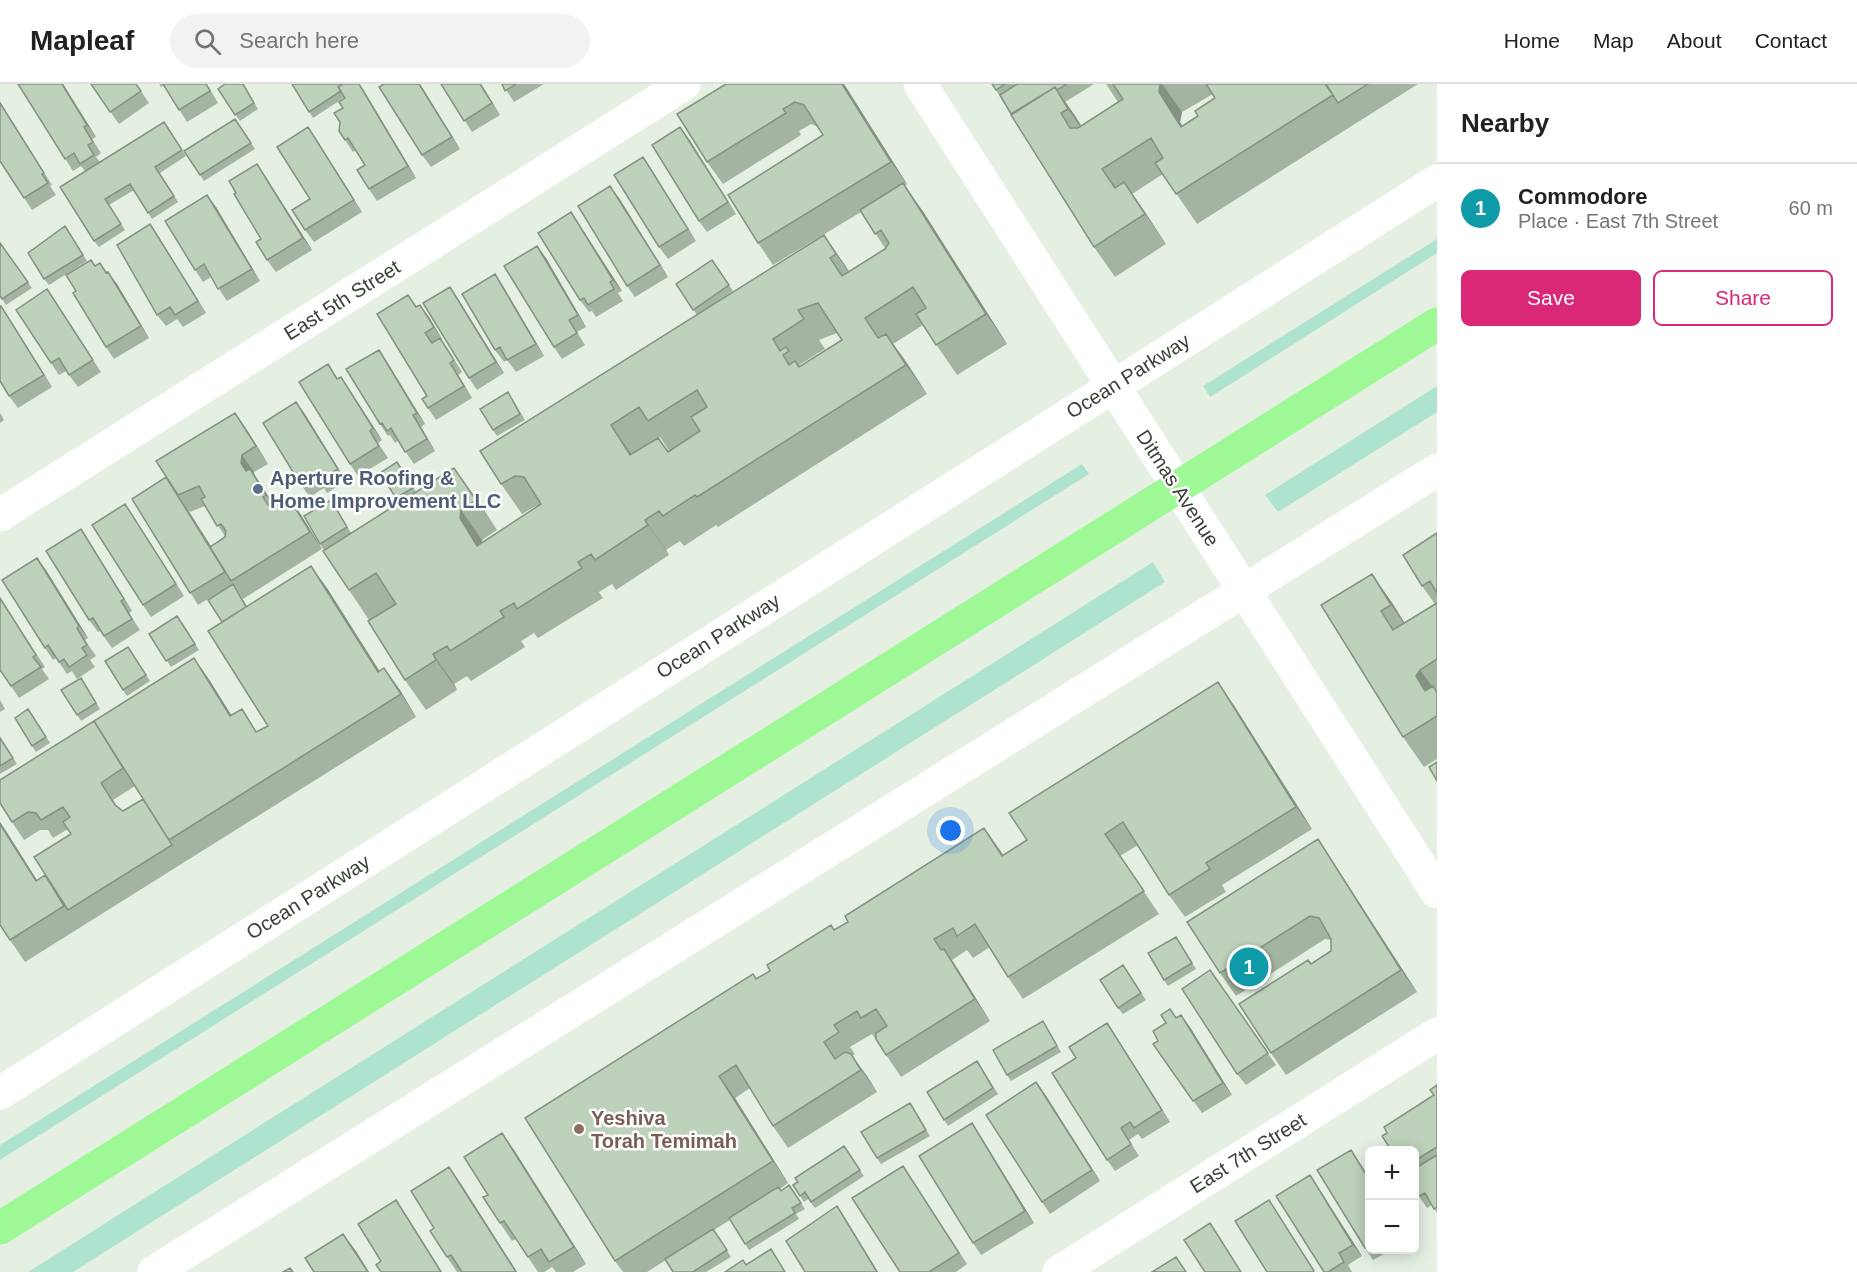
<!DOCTYPE html>
<html lang="en">
<head>
<meta charset="utf-8">
<style>
	body { margin:0; font-family:Arial,sans-serif; background:#f2f2f2; color:#202124 }
	.controls { position:absolute; right:18px; bottom:18px; display:grid; overflow:hidden; border-radius:9px; box-shadow:0 3px 15px #0003 }
	.controls button { width:54px; height:54px; display:grid; place-items:center; padding:0; border:0; border-bottom:2px solid #e0e0e0; background:#fff; color:#202124; font:30px sans-serif }
	.you { position:absolute; left:951px; top:747px; width:21px; height:21px; margin:-15px; border:4px solid #fff; border-radius:50%; background:#1a73e8; box-shadow:0 0 0 9px #1a73e833 }
	.badge { display:grid; place-items:center; width:39px; height:39px; border-radius:50%; background:#db2777; color:#fff; font-size:20px; font-weight:700 }
	.pin { position:absolute; translate:-50% -50%; border:3px solid #fff; box-shadow:0 2px 6px #0006 }
	.list { margin:0; padding:0; list-style:none }
	h2 { display:flex; justify-content:space-between; align-items:center; height:78px; margin:0; padding:0 24px; font-size:26px }
	h2 small { font-size:20px; font-weight:400; color:#757577 }
	.list li { display:grid; grid-template-columns:39px 1fr auto; gap:18px; align-items:center; box-sizing:border-box; height:90px; padding:0 24px; border-top:2px solid #e0e0e0 }
	.list b { display:block; font-size:22px; white-space:nowrap }
	.list p { margin:0; font-size:20px; white-space:nowrap; color:#757577 }
	.list em { font-size:20px; font-style:normal; color:#757577 }
	.actions { display:flex; gap:12px; padding:18px 24px }
	.actions a { flex:1; padding:14px 0; border:2px solid #db2777; border-radius:9px; text-align:center; font-size:21px; color:#db2777 }
	.actions .main { background:#db2777; color:#fff }
	.icon { flex:none; width:33px; height:33px; fill:none; stroke:currentColor; stroke-width:2; stroke-linecap:round; stroke-linejoin:round }
	.map { position:relative; flex:none; width:1437px; height:1188px; overflow:hidden }
	header { display:flex; align-items:center; gap:36px; box-sizing:border-box; height:84px; padding:0 30px; background:#fff; border-bottom:2px solid #e0e0e0 }
	header strong { font-size:28px }
	nav { display:flex; gap:33px; margin-inline-start:auto; font-size:21px }
	.search { width:420px; height:54px; background:#f2f2f2; display:flex; align-items:center; gap:15px; box-sizing:border-box; padding:0 21px; border-radius:33px; color:#757577; font-size:22px }
	main { display:flex }
	aside { flex:1; background:#fff }
	.map>svg:first-child { display:block }
	.green { fill:#aee3d0 }
	.lines { fill:none; stroke-linecap:round; stroke-linejoin:round }
	.minor { stroke:#fff; stroke-width:33 }
	.primary { stroke:#9ef895; stroke-width:33 }
	.wall { fill:#a3b4a0; fill-rule:evenodd }
	.shaded-wall { fill:#859282 }
	.building { fill:#bed1ba; stroke:#859282; stroke-width:1.5; fill-rule:evenodd }
	.service-dot { fill:#5c6f8a; stroke:#fff; stroke-width:2 }
	.education-dot { fill:#8d6e63; stroke:#fff; stroke-width:2 }
	.labels { text-anchor:middle; dominant-baseline:central; stroke-width:5; stroke-linejoin:round; paint-order:stroke }
	.street-label { font-size:20px; fill:#374234; stroke:#fff }
	.service-label { font-size:20px; font-weight:bold; fill:#4e5e75; stroke:#fff; text-anchor:start }
	.education-label { font-size:20px; font-weight:bold; fill:#785e54; stroke:#fff; text-anchor:start }
</style>
</head>
<body>
<header>
<strong>Mapleaf</strong>
<div class="search"><svg class="icon" aria-label="search" viewBox="0 0 24 24"><circle cx="10" cy="10" r="6"/><path d="M15 15l6 6"/></svg>Search here</div>
<nav><a>Home</a><a>Map</a><a>About</a><a>Contact</a></nav>
</header>
<main>
<div class="map">
<svg width="1437" height="1188" viewBox="0 0 1437 1188">
	<rect width="100%" height="100%" fill="#e5f0e3"/>
	<path class="green" d="M1437 155V169L1210 313 1203 302Z
		M1437 302V328L1278 428 1265 411Z
		M1082 380 1089 390 0 1076V1061Z
		M1153 478 1165 498 73 1188H28Z"/>
	<g class="lines">
		<path class="minor" d="M920 0 1437 808
			M0 431 684 0
			M0 1009 1437 97
			M154 1188 1437 386
			M1059 1188 1437 950"/>
		<path class="primary" d="M0 1144 1437 240"/>
	</g>
	<path class="wall" d="M18 0H63L96 53 92 55 101 69 96 73 100 78 164 38 186 72 160 89 178 118 152 135 134 106 109 121 125 146 99 163 94 157 85 87 81 82 73 87Z
		M91 0H136L149 19 119 40Z
		M159 0H207L218 19 187 38 164 1 161 3Z
		M243 0 258 25 240 37 218 5Z
		M292 0 342 1 343 0H359L416 94 377 117 369 105 365 81 356 66 353 68 339 47 345 13 313 34Z
		M384 0H420L460 65 431 83 422 71Z
		M441 0H481L500 31 472 48Z
		M502 0H544L514 18Z
		M844 0 907 100 905 102 924 129 1007 260 957 291 923 241 893 260 927 310 718 443 716 441 684 462 680 457 666 466 669 471 616 506 612 500 599 508 603 514 538 554 534 549 521 557 525 563 471 597 467 592 454 600 457 606 426 626 405 596 369 536 349 506 344 454 324 466 320 460 335 422 351 449 399 419 380 389 397 378 416 408 475 413 497 446 482 456V458L539 422H536L522 430 501 400 697 231 676 200 712 176 733 207 705 226 824 151 849 188 885 164 861 128 773 181 758 159 823 51 818 43 811 40 799 47 801 51 723 100 707 78 677 30ZM837 249 842 256 800 282 799 281 825 265 819 256ZM660 353 669 367H668L659 354Z
		M992 0H1094L1065 18 1081 42 1118 18 1106 0H1418L1197 140 1163 90 1132 110 1166 160 1115 193 1094 163ZM1213 10 1215 14 1198 32 1182 42 1180 38 1182 28Z
		M0 18 52 101 50 102 56 111 32 126 0 77Z
		M235 35 255 65 204 97 184 67Z
		M308 43 362 128 314 158 305 146 310 115Z
		M689 55 736 130 707 148 699 137Z
		M643 73 696 157 668 175 659 163Z
		M265 92 312 166 276 188 267 176 261 155Z
		M619 114 668 193 635 213 627 202Z
		M216 123 260 197 227 217 211 193 203 198 195 186Z
		M571 128 622 207 618 209 623 217 596 233 592 227 589 228 580 216Z
		M69 148 87 177 49 201 44 195Z
		M158 152 206 229 183 243 177 235 166 242 157 231Z
		M0 159 32 204 6 221 2 215Z
		M537 162 546 174 586 243 577 248 585 261 562 275 554 263Z
		M100 179 107 188 117 200 149 254 114 275 106 263 76 207 95 182Z
		M495 190 503 202 544 272 516 288 507 276 504 278 495 266Z
		M47 205 101 288 78 303 66 287 59 291 51 279Z
		M458 215 504 289 477 306 469 294Z
		M420 221 429 233 442 255V256L462 288 458 291 472 314 436 336 428 324 417 223Z
		M1 222 52 303 18 324 9 312Z
		M379 266 387 278 425 340 421 343 435 367 414 380 398 357 395 359 390 351 388 352 380 340Z
		M338 294 349 305 382 356 378 359 388 374 358 392 350 380Z
		M512 314 525 336 497 352 493 346Z
		M296 318 346 397 327 409 324 404 310 413 301 401Z
		M0 329 4 336 0 339Z
		M247 346 268 380 254 388V390L274 421H276L289 414 301 431 322 465 243 515 233 500 198 521 132 415ZM205 422 225 452 211 462 188 426 190 428Z
		M133 432 184 512 151 533 143 521Z
		M81 445 132 527 129 529 140 546 112 564 100 547 98 548 89 536Z
		M1437 449V675L1424 683 1403 653 1372 490 1405 539 1435 520 1422 502Z
		M46 486 88 554 85 556 96 572 90 576 95 583 77 595 72 587 67 590 56 574 53 576 45 564Z
		M327 504 379 587 384 584 400 606 416 633 25 878 10 856 6 747 37 796 45 791 71 750 68 745 53 754 48 746H40L24 756 12 738 194 574 210 597 232 632 257 648 268 642 222 538 237 506 247 522ZM135 702 143 715 123 727 117 722 113 716Z
		M6 523 45 583 42 585 49 595 19 614 0 586Z
		M182 538 199 566 171 583 149 550Z
		M128 563 150 597 127 612 123 606Z
		M85 600 100 625 81 637 61 606Z
		M0 616 5 625 0 628Z
		M1233 620 1312 745 1222 801 1226 808 1185 833 1169 811 1138 761 1120 772 1159 830 1023 915 1008 893 990 863 973 874 967 866 952 876 990 937 901 993 872 950 850 963 855 970 852 972 877 1008 788 1064 773 1042 750 1004 735 1014 788 1099 780 1105 781 1107 789 1101 805 1125 796 1130 799 1135 749 1166 730 1136 714 1146 731 1173 706 1188H673L666 1176 647 1188H623L615 1177 756 895 835 846 1003 771Z
		M28 625 50 659 36 668 32 662Z
		M0 653 17 680 0 690Z
		M1318 755 1333 778 1417 908 1286 991 1271 969 1311 880 1331 867V856L1325 855 1236 912 1220 889Z
		M1180 859 1196 885 1168 902 1164 896Z
		M1123 881 1146 916 1123 930 1118 924Z
		M1210 886 1276 981 1246 1001 1237 990Z
		M1181 931 1232 1011 1202 1029 1153 960 1158 957 1177 934Z
		M1107 939 1170 1038 1142 1055 1138 1050 1129 1056 1139 1072 1115 1087 1107 1076 1076 974Z
		M1047 943 1061 968 1011 997 1007 991Z
		M977 977 998 1010 948 1042 927 1008Z
		M1036 998 1100 1097 1050 1130 1042 1118Z
		M1437 1001V1129L1432 1121 1427 1124 1414 1105V1066H1387L1390 1065 1387 1049 1434 1011Z
		M910 1019 930 1052 881 1080 877 1074Z
		M972 1039 1034 1139 981 1171 973 1159Z
		M844 1062 864 1092 815 1124 808 1115 804 1118 793 1101Z
		M514 1066 586 1180 573 1188H556L552 1183 544 1188H538L516 1155 512 1157 500 1139 488 1111Z
		M1359 1078 1370 1095V1166H1391L1373 1176 1365 1164Z
		M903 1082 967 1180 956 1188H900Z
		M1310 1091 1362 1172 1348 1181 1352 1188H1324Z
		M461 1100 517 1188H457L447 1173 434 1144Z"/>
	<path class="shaded-wall" d="M62 0H63L96 53 87 41Z
		M359 0 363 5 416 94 408 82Z
		M419 0H420L460 65 452 53Z
		M480 0H481L500 31 492 19Z
		M842 0H844L907 100 891 78Z
		M1160 0H1162L1182 28 1180 38 1202 73 1181 43 1159 8Z
		M1055 3 1076 33 1089 55 1068 25Z
		M308 43 316 55 362 128 354 116Z
		M680 43 689 55 736 130 728 118Z
		M643 73 651 85 696 157 688 145Z
		M257 80 265 92 312 166 303 154Z
		M1124 98 1145 128 1166 160 1145 130Z
		M903 99 924 129 1007 260 986 230Z
		M610 102 619 114 668 193 660 181Z
		M207 111 216 123 260 197 252 185Z
		M571 128 579 140 622 207 613 196Z
		M150 140 158 152 206 229 198 217Z
		M824 151 845 181 857 200 836 170Z
		M537 162 546 174 586 243 578 231Z
		M108 188 117 200 149 254 141 242Z
		M495 190 503 202 544 272 536 260Z
		M450 203 458 215 504 289 496 278Z
		M420 221 429 233 442 255 434 243Z
		M1 222 9 234 52 303 44 291Z
		M886 250 907 279 927 310 906 281Z
		M379 266 387 278 425 340 417 329Z
		M450 279 458 291 472 314 464 302Z
		M341 293 349 305 382 356 373 344Z
		M296 318 305 330 346 397 338 385Z
		M235 329 247 346 268 380 256 362Z
		M413 331 421 343 435 367 427 355Z
		M611 341 632 371H630Z
		M242 371 254 388V390L279 429 266 411 246 387 241 379Z
		M454 384 475 413 497 446 476 416Z
		M180 414 188 426 234 499 225 487Z
		M289 414 301 431 322 465 310 448Z
		M125 420 133 432 184 512 176 500Z
		M461 426 482 456 481 464 477 462 460 434Z
		M645 436 666 466 669 471 648 441Z
		M81 445 89 457 132 527 124 515Z
		M37 474 46 486 88 554 79 542Z
		M311 482 327 504 394 610 378 588Z
		M1372 490 1393 520 1412 551 1391 521Z
		M433 570 454 600 457 606 436 576Z
		M194 574 210 597 246 655 230 632Z
		M384 584 400 606 416 633 401 610Z
		M1420 586 1437 609 1425 607 1416 592Z
		M1218 598 1233 620 1312 745 1296 723Z
		M0 738 6 747 51 819 36 797 0 740Z
		M984 744 1000 766 1017 794 1002 772Z
		M1318 755 1333 778 1417 908 1401 886Z
		M944 865 959 887 990 937 975 915Z
		M1181 931 1190 943 1232 1011 1223 999Z
		M1107 939 1115 951 1170 1038 1162 1026Z
		M851 970 867 992 877 1008 861 986Z
		M719 992 735 1014 788 1099 773 1077Z
		M1036 998 1045 1010 1100 1097 1092 1086Z
		M972 1039 980 1051 1034 1139 1025 1127Z
		M502 1049 514 1066 586 1180 574 1163Z
		M1351 1066 1359 1078 1370 1095V1097Z
		M449 1083 461 1100 517 1188H516Z
		M1310 1091 1318 1103 1362 1172 1353 1161Z
		M396 1116 408 1134 442 1188H441Z
		M837 1122 845 1134 878 1188H877Z
		M343 1150 356 1167 369 1188H368Z"/>
	<path class="building" d="M18 0H62L87 41 84 43 93 58 88 61 94 71 80 80 74 69 65 75Z
		M91 0H136L141 7 110 28Z
		M163 0H206L210 7 179 26Z
		M225 0H243L254 19 235 31 218 5Z
		M292 0H341V1L338 3 341 7 309 28Z
		M343 0H359L408 82 369 105 357 86 365 81 348 54 345 56 339 47 340 38 334 29 343 24 339 18 345 14 338 3Z
		M384 0H419L452 53 422 71 379 3Z
		M441 0H480L492 19 464 37Z
		M502 0H516L505 7Z
		M726 0H842L891 78 758 159 728 111 823 51 804 21 795 18 783 25 786 29 707 78 677 30Z
		M992 0H1005L996 6Z
		M1017 0H1067L1057 6 1055 3 1011 30 1000 11Z
		M1113 0H1160L1159 8 1181 43 1198 32 1195 27 1215 14 1206 0H1325L1333 11 1176 110 1155 79 1163 74 1151 54 1102 85 1115 104 1124 98 1145 130 1094 163 1011 31 1055 3 1068 25 1061 29 1070 44H1078L1123 15Z
		M1326 0H1368L1338 19Z
		M0 19 44 89 42 90 48 99 24 114 0 77Z
		M235 35 251 59 200 91 184 67Z
		M164 38 182 66 155 83 174 112 148 129 130 100 105 115 121 140 94 157 60 103Z
		M308 43 354 116 305 146 292 126 310 115 277 63Z
		M680 43 728 118 699 137 652 61Z
		M643 73 688 145 659 163 614 91Z
		M257 80 303 154 267 176 256 158 261 155 234 110 236 109 229 97Z
		M903 99 986 230 936 261 916 230 926 224 913 203 865 234 878 254 886 250 906 281 697 413 695 411 663 432 659 427 645 436 648 441 595 476 591 470 578 478 582 484 517 525 514 519 500 527 504 533 450 567 447 562 433 570 436 576 405 596 368 537 396 520 376 489 349 506 323 467 454 384 476 416 461 426 460 434 477 462 541 420 524 393 515 392 501 400 480 367 824 151 836 170 830 174 842 192 885 165 889 159 881 146 875 150 860 126ZM818 219 842 256 799 283 795 277 789 281 783 271 789 267 786 263 780 267 773 255 804 235 798 226ZM697 306 707 323 691 333 700 347 668 368 658 354 630 371 611 341 639 323 648 337Z
		M610 102 660 181 627 202 578 122Z
		M207 111 252 185 218 205 204 180 195 186 165 137Z
		M571 128 613 196 610 198 614 205 588 221 584 214 580 216 538 149Z
		M150 140 198 217 175 231 170 223 157 231 117 161Z
		M65 142 83 171 44 195 28 169Z
		M0 159 28 198 2 215 0 212Z
		M537 162 578 231 569 236 577 249 554 263 504 182Z
		M91 176 95 182 100 179 106 189 108 188 141 242 106 263 73 209 76 207 66 191Z
		M712 176 729 201 693 226 676 200Z
		M495 190 536 260 507 276 500 263 495 266 462 210Z
		M450 203 496 278 469 294 423 219Z
		M47 205 93 276 69 291 59 274 51 279 16 226Z
		M408 211 416 223 420 221 434 243 425 249 432 259 440 254 454 276 450 279 464 302 428 324 422 315 427 312 377 230Z
		M0 222H1L44 291 9 312 0 297Z
		M379 266 417 329 413 331 427 355 405 368 391 344 387 347 382 339 380 340 346 285Z
		M328 280 337 295 341 293 373 344 370 347 379 362 350 380 299 298Z
		M508 308 520 330 493 346 480 325Z
		M296 318 338 385 319 397 316 392 301 401 263 339Z
		M235 329 256 362 242 371 241 379 246 387 250 385 266 411 263 413 268 421H276L289 414 310 448 231 497 210 463 225 453 226 447 221 440 217 442 201 415 205 413 199 402 178 411 156 377Z
		M397 378 413 404 396 414 380 389Z
		M166 393 225 488 190 509 132 415Z
		M331 416 347 443 320 460 304 432Z
		M125 420 176 500 143 521 92 441Z
		M81 445 124 515 121 517 132 535 104 552 93 534 89 536 46 467Z
		M1437 449V509L1430 497 1422 502 1403 471Z
		M37 474 79 542 77 544 87 561 82 564 87 571 69 583 64 575 59 578 48 561 45 564 2 496Z
		M311 482 378 588 384 584 401 610 169 756 94 637 194 574 230 632 242 625 256 648 268 642 208 547Z
		M1372 490 1391 521 1381 527 1393 546 1437 519V575L1420 586 1416 592 1425 607 1433 602 1437 609V632L1403 653 1321 521Z
		M233 500 246 523 222 538 208 516Z
		M0 514 36 571 33 573 41 583 11 602 0 586Z
		M177 532 195 560 166 577 149 550Z
		M128 563 146 591 123 606 105 577Z
		M81 594 96 619 77 631 61 606Z
		M1218 598 1296 723 1206 779 1210 785 1169 811 1123 738 1105 750 1144 807 1008 893 975 840 957 852 953 844 934 855 941 866 944 865 975 915 886 971 876 955V949L887 942 876 925 861 934 857 927 834 941 839 948 824 958 835 975 845 968 851 970 861 986 773 1042 736 981 719 992 773 1077 615 1177 525 1034 753 890 756 895 770 887 767 881 831 841 834 846 848 838 845 832 984 744 1002 772 1027 756 1009 729Z
		M28 625 46 653 32 662 15 634Z
		M94 637 123 684 101 699 115 721 123 727 143 715 172 761 68 826 34 773 71 750 63 738 70 733 63 723 41 736 36 729 28 728 12 738 0 719V696Z
		M0 654 13 674 0 682Z
		M1437 678V697L1429 683Z
		M0 740 36 797 45 791 64 822 10 856 0 841Z
		M1318 755 1401 886 1271 969 1239 920 1308 876 1311 880 1331 867V855L1319 834 1310 832 1220 889 1187 838Z
		M1176 853 1192 879 1164 896 1148 869Z
		M1123 881 1141 909 1118 924 1100 896Z
		M1210 886 1268 969 1237 990 1182 905Z
		M1170 925 1176 934 1181 931 1223 999 1193 1017 1153 960 1158 957 1153 947 1166 939 1161 931Z
		M1043 937 1057 962 1007 991 993 966Z
		M1107 939 1162 1026 1134 1044 1130 1038 1121 1044 1131 1060 1107 1076 1052 989 1076 974 1069 963Z
		M977 977 993 1004 944 1036 927 1008Z
		M1036 998 1092 1086 1042 1118 986 1031Z
		M1437 1001V1063L1414 1077V1066H1398L1396 1063 1391 1066 1382 1052 1387 1049 1384 1043 1434 1011 1430 1006Z
		M910 1019 926 1046 877 1074 861 1048Z
		M972 1039 1025 1127 973 1159 919 1072Z
		M502 1049 574 1163 549 1178 541 1165 528 1173 504 1137 500 1139 483 1113 488 1111 464 1073Z
		M844 1062 860 1086 811 1118 805 1108 800 1112 793 1101 798 1098 795 1094Z
		M1351 1066 1370 1097V1162L1365 1164 1317 1086Z
		M1437 1071V1123L1434 1125 1425 1109 1419 1112 1414 1105V1085Z
		M903 1082 959 1169 929 1188H900L852 1114Z
		M449 1083 516 1188H462L451 1171 447 1173 430 1147 434 1144 411 1107Z
		M1310 1091 1353 1161 1339 1169 1344 1178 1328 1188H1324L1276 1112Z
		M789 1101 801 1119 792 1124 795 1129 745 1160 729 1134 778 1103 781 1107Z
		M396 1116 441 1188H381L376 1181 381 1177 358 1140Z
		M1269 1116 1314 1187 1313 1188H1267L1235 1137Z
		M837 1122 877 1188H805L786 1157Z
		M1210 1139 1241 1188H1205L1184 1156Z
		M713 1145 727 1166 693 1188H673L665 1175Z
		M343 1150 368 1188H314L305 1174Z
		M771 1165 785 1188H725L743 1176 746 1181Z
		M1176 1173 1186 1188H1152Z
		M290 1184 293 1188H283Z"/>
	<circle class="service-dot" cx="258" cy="405" r="6"/>
	<circle class="education-dot" cx="579" cy="1045" r="6"/>
	<g class="labels">
		<g class="street-label">
			<text transform="translate(342 216) rotate(-32)">East 5th Street</text>
			<text transform="translate(1128 292) rotate(-32)">Ocean Parkway</text>
			<text transform="translate(1178 404) rotate(57)">Ditmas Avenue</text>
			<text transform="translate(718 552) rotate(-32)">Ocean Parkway</text>
			<text transform="translate(308 813) rotate(-32)">Ocean Parkway</text>
			<text transform="translate(1248 1069) rotate(-32)">East 7th Street</text>
		</g>
		<g class="service-label">
			<text x="270" y="394">Aperture Roofing &amp;<tspan x="270" dy="23">Home Improvement LLC</tspan></text>
		</g>
		<g class="education-label">
			<text x="591" y="1034">Yeshiva<tspan x="591" dy="23">Torah Temimah</tspan></text>
		</g>
	</g>
</svg>
<div class="controls">
<button>+</button>
<button>−</button>
</div>
<div class="you"></div>
<div class="pin badge" style="left:1249px;top:883px;background:#0f9aa8">1</div>
</div>
<aside>
<h2>Nearby<small></small></h2>
<ul class="list">
<li><span class="badge" style="background:#0f9aa8">1</span><div><b>Commodore</b><p>Place · East 7th Street</p></div><em>60 m</em></li>
</ul>
<div class="actions"><a class="main">Save</a><a>Share</a></div>
</aside>
</main>
</body>
</html>
